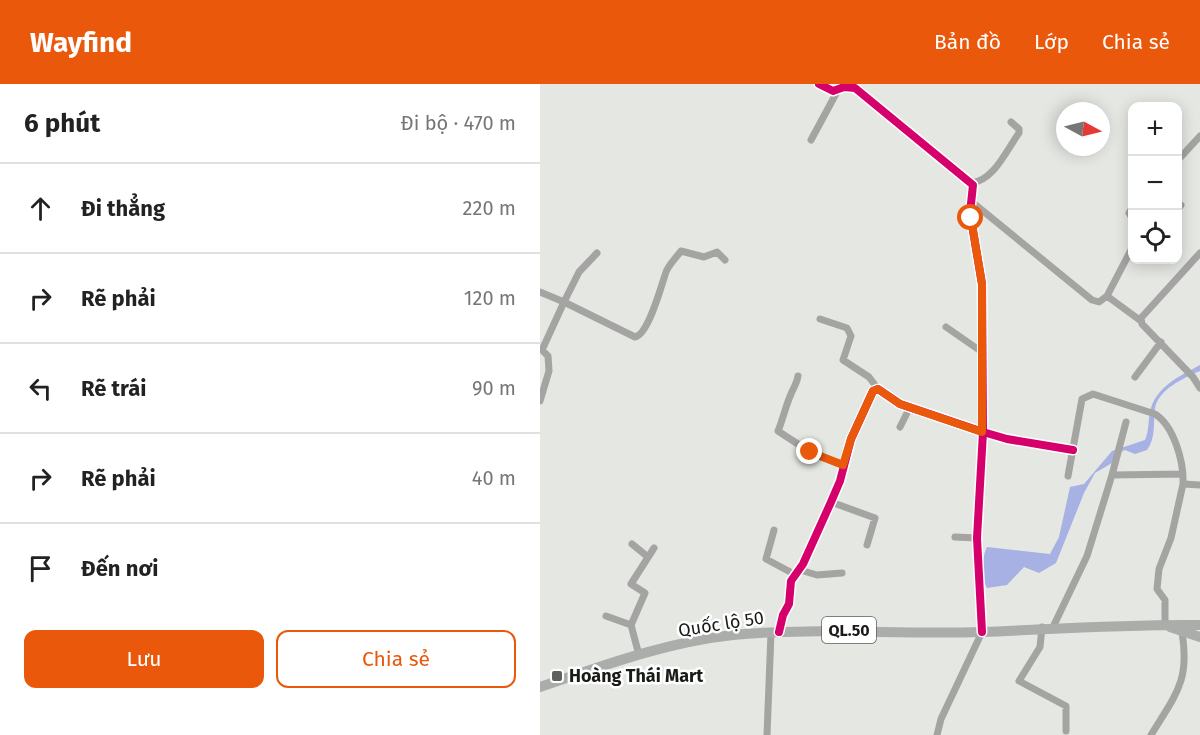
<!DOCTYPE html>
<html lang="vi">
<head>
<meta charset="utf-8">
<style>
	body { margin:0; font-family:"Fira Sans",sans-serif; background:#f2f2f2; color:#222 }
	.controls { position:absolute; right:18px; top:18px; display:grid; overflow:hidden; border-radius:12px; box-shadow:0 3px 15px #0003 }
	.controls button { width:54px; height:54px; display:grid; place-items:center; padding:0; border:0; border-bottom:2px solid #e0e0e0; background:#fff; color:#222; font:30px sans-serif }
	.compass { position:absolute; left:516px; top:18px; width:54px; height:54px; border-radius:50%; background:#fff; box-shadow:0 3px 15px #0003; rotate:97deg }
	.stop { position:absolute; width:18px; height:18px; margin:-14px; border:4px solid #ea580c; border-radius:50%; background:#fff }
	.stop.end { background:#ea580c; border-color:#fff; box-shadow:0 2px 6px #0008 }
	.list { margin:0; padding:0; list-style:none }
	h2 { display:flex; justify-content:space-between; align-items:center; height:78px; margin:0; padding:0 24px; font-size:26px }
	h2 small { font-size:20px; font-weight:400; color:#767676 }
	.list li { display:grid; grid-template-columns:39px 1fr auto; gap:18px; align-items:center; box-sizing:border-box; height:90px; padding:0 24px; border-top:2px solid #e0e0e0 }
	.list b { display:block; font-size:22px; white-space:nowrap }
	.list em { font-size:20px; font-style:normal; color:#767676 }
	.actions { display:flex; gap:12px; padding:18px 24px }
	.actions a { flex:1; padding:14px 0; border:2px solid #ea580c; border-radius:12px; text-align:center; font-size:21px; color:#ea580c }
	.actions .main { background:#ea580c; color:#fff }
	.icon { flex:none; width:33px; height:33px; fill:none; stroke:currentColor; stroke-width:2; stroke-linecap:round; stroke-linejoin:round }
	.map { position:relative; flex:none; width:660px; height:651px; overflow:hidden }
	header { display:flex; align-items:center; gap:36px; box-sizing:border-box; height:84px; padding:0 30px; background:#ea580c; color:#fff }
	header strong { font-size:28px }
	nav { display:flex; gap:33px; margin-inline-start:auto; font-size:21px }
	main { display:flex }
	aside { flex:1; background:#fff }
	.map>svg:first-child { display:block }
	.water { fill:#a7b1e3 }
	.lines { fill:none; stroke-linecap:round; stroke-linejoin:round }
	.minor { stroke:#a4a5a2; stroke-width:7 }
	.highway { stroke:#abadaa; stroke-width:10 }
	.cycleway-casing { stroke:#fff; stroke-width:11 }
	.cycleway { stroke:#d6006c; stroke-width:8 }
	.route { stroke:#ea580c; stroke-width:8 }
	.poi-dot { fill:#60625f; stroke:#fff; stroke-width:2 }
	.labels { text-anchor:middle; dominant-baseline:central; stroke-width:5; stroke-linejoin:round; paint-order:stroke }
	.shield { fill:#fff; stroke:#5e5f5d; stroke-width:1.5 }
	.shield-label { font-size:16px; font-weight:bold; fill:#191b18 }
	.street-label { font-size:18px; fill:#191b18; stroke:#fff }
	.poi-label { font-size:18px; font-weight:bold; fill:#191b18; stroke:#fff; text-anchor:start }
</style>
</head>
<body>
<header>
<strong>Wayfind</strong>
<nav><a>Bản đồ</a><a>Lớp</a><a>Chia sẻ</a></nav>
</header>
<main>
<aside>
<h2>6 phút<small>Đi bộ · 470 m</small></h2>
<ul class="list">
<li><svg class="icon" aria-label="ahead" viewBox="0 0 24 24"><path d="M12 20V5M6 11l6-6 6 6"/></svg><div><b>Đi thẳng</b></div><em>220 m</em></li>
<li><svg class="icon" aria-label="right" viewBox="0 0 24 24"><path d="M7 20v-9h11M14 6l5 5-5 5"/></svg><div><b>Rẽ phải</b></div><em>120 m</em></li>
<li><svg class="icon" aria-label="left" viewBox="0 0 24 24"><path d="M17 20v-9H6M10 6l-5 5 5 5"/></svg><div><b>Rẽ trái</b></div><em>90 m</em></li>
<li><svg class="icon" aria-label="right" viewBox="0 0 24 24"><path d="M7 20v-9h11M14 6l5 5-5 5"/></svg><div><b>Rẽ phải</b></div><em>40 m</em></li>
<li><svg class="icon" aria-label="arrive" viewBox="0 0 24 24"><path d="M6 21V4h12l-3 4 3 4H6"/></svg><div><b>Đến nơi</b></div></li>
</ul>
<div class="actions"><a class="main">Lưu</a><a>Chia sẻ</a></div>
</aside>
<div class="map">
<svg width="660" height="651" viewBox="0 0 660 651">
	<rect width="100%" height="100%" fill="#e5e7e3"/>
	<path class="water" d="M660 281V287C645 293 617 306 615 325 613 339 616 354 607 366L595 370 585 366 575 371 572 379 555 389 544 409 516 479 499 489 484 483 467 501 447 504C441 494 441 475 447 463L510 470 519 453 530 403 544 400 572 367 605 356C609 347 608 338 610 328 615 303 640 292 660 281Z"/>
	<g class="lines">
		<path class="minor" d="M279 0 293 7 304 3 315 4 433 101 430 129 442 200 443 348 437 454 442 548 401 635 397 651
			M271 56 298 6
			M638 76 660 52
			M431 99C454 97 467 65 479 49V45L471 38
			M432 118 552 216 559 218 567 212 592 164
			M592 124 589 129 592 134
			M638 125 641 121
			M57 169 39 188 24 218 95 253C108 251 121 203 125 191 127 182 136 174 141 167L164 173 177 168 185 176
			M660 169 601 234 602 240 653 293 660 304
			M0 208 24 218 2 266 8 272 9 287 0 317
			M567 212 601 237
			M280 235 307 244 311 252 303 276 329 293 338 305
			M406 243 442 268
			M258 292C257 300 254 302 251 310 246 321 243 335 238 347L270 368 303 381
			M595 293 621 258
			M360 343 370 323
			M572 391 586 338
			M528 392 542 315 553 310 615 330C634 342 644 378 643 400
			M291 418 335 434 327 461
			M234 446 226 475 254 490
			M415 453 437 454
			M92 460 108 473
			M260 486 277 491 302 489
			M66 532 91 541
			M625 540V516L617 505 619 485 631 454 643 400 660 401
			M502 543 500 563 479 597 526 622V647
			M513 543 547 472 572 391 643 390
			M239 548 243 531 249 520 251 497 263 480 291 418 300 397 311 355 333 307 338 305 360 320 443 348 467 355 533 366
			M99 571 91 541 105 509 91 500 114 464
			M227 651 231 549
			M611 651C636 610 650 597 642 548"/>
		<path class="highway" d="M630 543 660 553
			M0 603C62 582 127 558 193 551 276 543 359 551 442 548 515 545 587 540 660 541"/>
		<g class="cycleway-casing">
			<path id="cycleway" d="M279 0 293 7 304 3 315 4 433 101 430 129 442 200 443 348 437 454 442 548
				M239 548 243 531 249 520 251 497 263 480 291 418 300 397 311 355 333 307 338 305 360 320 443 348 467 355 533 366"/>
		</g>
		<use href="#cycleway" class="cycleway"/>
	</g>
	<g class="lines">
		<path class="route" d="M270 368 303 381 311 355 333 307 338 305 360 320 442 348V200L431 134"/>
	</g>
	<rect class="poi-dot" x="11" y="586" width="12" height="12" rx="3"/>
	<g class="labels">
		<rect class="shield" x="282" y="533" width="54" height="26" rx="4.5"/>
		<g class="shield-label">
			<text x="309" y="546">QL.50</text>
		</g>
		<g class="street-label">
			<text transform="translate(181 540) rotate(-9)">Quốc lộ 50</text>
		</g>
		<g class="poi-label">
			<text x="29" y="592">Hoàng Thái Mart</text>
		</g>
	</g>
</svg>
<div class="controls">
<button>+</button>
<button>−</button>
<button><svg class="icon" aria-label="locate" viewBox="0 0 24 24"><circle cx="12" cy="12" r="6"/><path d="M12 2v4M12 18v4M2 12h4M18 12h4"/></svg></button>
</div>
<svg class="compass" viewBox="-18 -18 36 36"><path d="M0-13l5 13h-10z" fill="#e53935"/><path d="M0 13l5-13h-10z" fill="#767676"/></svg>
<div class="stop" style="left:431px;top:134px"></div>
<div class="stop end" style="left:270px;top:368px"></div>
</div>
</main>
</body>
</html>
